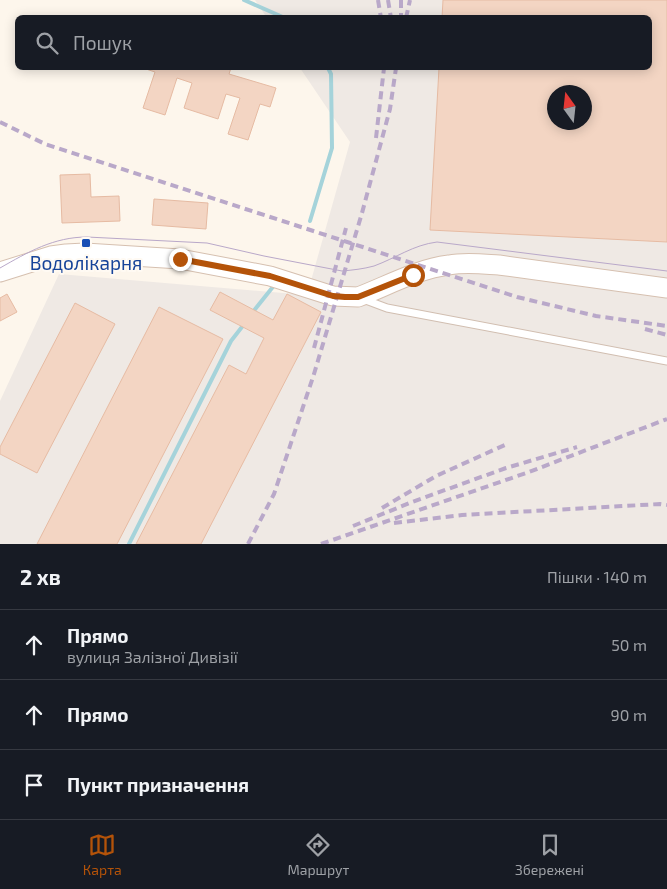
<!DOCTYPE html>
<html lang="uk">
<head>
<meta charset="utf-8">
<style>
	body { margin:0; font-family:"Exo 2",sans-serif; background:#20242c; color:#f1f3f6 }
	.compass { position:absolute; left:547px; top:85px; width:45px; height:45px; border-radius:50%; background:#171b24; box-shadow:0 2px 12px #0003; rotate:345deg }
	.stop { position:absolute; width:15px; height:15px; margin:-11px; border:4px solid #b45309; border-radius:50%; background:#fff }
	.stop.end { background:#b45309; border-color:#fff; box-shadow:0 1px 5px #0008 }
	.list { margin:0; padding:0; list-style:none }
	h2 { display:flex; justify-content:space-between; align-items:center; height:65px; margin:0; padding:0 20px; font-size:21px }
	h2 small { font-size:16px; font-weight:400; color:#9ea1a6 }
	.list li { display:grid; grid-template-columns:32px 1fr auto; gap:15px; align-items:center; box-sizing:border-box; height:70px; padding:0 20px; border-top:1px solid #363941 }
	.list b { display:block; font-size:19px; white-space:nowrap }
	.list p { margin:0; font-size:16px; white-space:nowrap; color:#9ea1a6 }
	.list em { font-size:16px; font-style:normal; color:#9ea1a6 }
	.icon { flex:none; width:28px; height:28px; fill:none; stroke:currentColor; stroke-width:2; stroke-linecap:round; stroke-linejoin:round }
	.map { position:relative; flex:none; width:667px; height:544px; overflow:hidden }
	.search { position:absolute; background:#171b24; box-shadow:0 2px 12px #0003; left:15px; right:15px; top:15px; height:55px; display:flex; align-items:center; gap:12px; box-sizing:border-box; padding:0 18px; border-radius:8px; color:#9ea1a6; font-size:19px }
	.sheet { height:275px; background:#171b24 }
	nav { display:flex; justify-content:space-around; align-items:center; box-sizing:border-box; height:70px; border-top:1px solid #363941; background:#171b24; font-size:14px; color:#9ea1a6 }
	nav a { display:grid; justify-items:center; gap:2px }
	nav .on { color:#b45309 }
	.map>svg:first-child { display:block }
	.industrial { fill:#efe9e4; fill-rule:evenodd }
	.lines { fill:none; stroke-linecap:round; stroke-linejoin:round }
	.stream { stroke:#a5d3da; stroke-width:4 }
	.building { fill:#f3d5c3; stroke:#e6bba3; fill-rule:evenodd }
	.lane-casing { stroke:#d1beb0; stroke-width:9 }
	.secondary-casing { stroke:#d6c0b0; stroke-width:21 }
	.lane { stroke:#fff; stroke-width:7 }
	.secondary { stroke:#fff; stroke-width:19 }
	.tram { stroke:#b9a8c9; stroke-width:1 }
	.rail { stroke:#b9a8c9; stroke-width:4; stroke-dasharray:8 5; stroke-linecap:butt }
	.route { stroke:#b45309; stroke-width:6 }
	.transit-dot { fill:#1a4fb4; stroke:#fffaf3; stroke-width:2 }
	.labels { text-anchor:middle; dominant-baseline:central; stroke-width:4; stroke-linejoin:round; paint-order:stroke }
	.transit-label { font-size:19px; fill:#164399; stroke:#fffaf3 }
</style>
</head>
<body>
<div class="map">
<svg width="667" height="544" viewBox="0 0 667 544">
	<rect width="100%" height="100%" fill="#fdf6ec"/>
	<path class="industrial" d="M255 0H667V544H0V401L59 274 307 295 350 142 300 68H650V18H267ZM554 92H584V122H554Z"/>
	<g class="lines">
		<path class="stream" d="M244 0 285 18
			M310 221 332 148 331 74 328 68
			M252 313 276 283
			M129 544 231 341 245 323"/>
	</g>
	<path class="building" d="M443 0H667V242L430 230 439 68H650V18H442ZM554 92H584V122H554Z
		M147 68H231L229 74 276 88 270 107 260 104 248 140 228 134 240 98 226 94 218 119 184 108 192 83 177 78 165 115 143 108 155 72 146 69Z
		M90 174 91 197 119 196 120 221 62 223 60 175Z
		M154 199 208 203 206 229 152 225Z
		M220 292 273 320 287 294 321 312 201 544H136L229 365 246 374 264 338 210 310Z
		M7 294 17 312 0 321V298Z
		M75 303 115 324 37 473 0 454V447Z
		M159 307 223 339 117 544H37Z"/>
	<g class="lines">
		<g class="lane-casing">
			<path id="lane" d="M363 299 387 308 667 361"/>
		</g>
		<g class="secondary-casing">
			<path id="secondary" d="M0 272 51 256 66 254 85 253 180 259 270 276 333 296 358 297C387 286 417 269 449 265 465 262 482 264 499 265L667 288"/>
		</g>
		<use href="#lane" class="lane"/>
		<use href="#secondary" class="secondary"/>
		<path class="tram" d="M0 268C28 252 54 237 87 237L207 243 264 256 342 271C353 270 363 269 374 266 396 258 413 245 437 242L667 271"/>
		<path class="rail" d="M378 0 381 18
			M388 0 391 18
			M401 0V18
			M406 18 410 0
			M0 122 45 144 517 297 596 316 667 326
			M376 138 384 68
			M645 329 667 335
			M314 348 346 228
			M382 508 436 476 507 444
			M394 523 462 515 660 504 667 505
			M353 526 412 502 506 468 577 447
			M248 544 274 494 314 374 362 213 390 109 396 68
			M321 544 529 472 667 419"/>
	</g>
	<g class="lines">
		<path class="route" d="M180 259 270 276 333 296 345 297H358L413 275"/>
	</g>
	<rect class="transit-dot" x="81" y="238" width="10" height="10" rx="2.5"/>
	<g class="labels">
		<g class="transit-label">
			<text x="86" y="262">Водолікарня</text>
		</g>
	</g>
</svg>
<svg class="compass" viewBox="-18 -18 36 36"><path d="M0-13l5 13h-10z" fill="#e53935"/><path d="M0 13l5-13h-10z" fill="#9ea1a6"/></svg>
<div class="stop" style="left:413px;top:275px"></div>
<div class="stop end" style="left:180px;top:259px"></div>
<div class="search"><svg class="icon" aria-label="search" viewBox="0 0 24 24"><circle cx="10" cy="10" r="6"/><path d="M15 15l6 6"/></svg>Пошук</div>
</div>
<section class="sheet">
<h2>2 хв<small>Пішки · 140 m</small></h2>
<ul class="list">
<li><svg class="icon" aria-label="ahead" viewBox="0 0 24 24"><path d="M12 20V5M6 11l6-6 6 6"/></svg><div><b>Прямо</b><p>вулиця Залізної Дивізії</p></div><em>50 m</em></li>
<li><svg class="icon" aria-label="ahead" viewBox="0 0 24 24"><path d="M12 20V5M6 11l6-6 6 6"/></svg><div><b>Прямо</b></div><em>90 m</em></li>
<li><svg class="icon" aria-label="arrive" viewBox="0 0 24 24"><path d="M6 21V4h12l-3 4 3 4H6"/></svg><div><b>Пункт призначення</b></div></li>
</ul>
</section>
<nav>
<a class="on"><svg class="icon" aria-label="map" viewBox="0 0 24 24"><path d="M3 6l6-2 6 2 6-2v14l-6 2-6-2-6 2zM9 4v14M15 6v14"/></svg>Карта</a>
<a><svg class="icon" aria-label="directions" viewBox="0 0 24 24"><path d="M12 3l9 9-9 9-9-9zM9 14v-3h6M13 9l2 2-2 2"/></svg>Маршрут</a>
<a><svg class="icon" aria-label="saved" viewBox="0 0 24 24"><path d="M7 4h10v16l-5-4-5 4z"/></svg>Збережені</a>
</nav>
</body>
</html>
